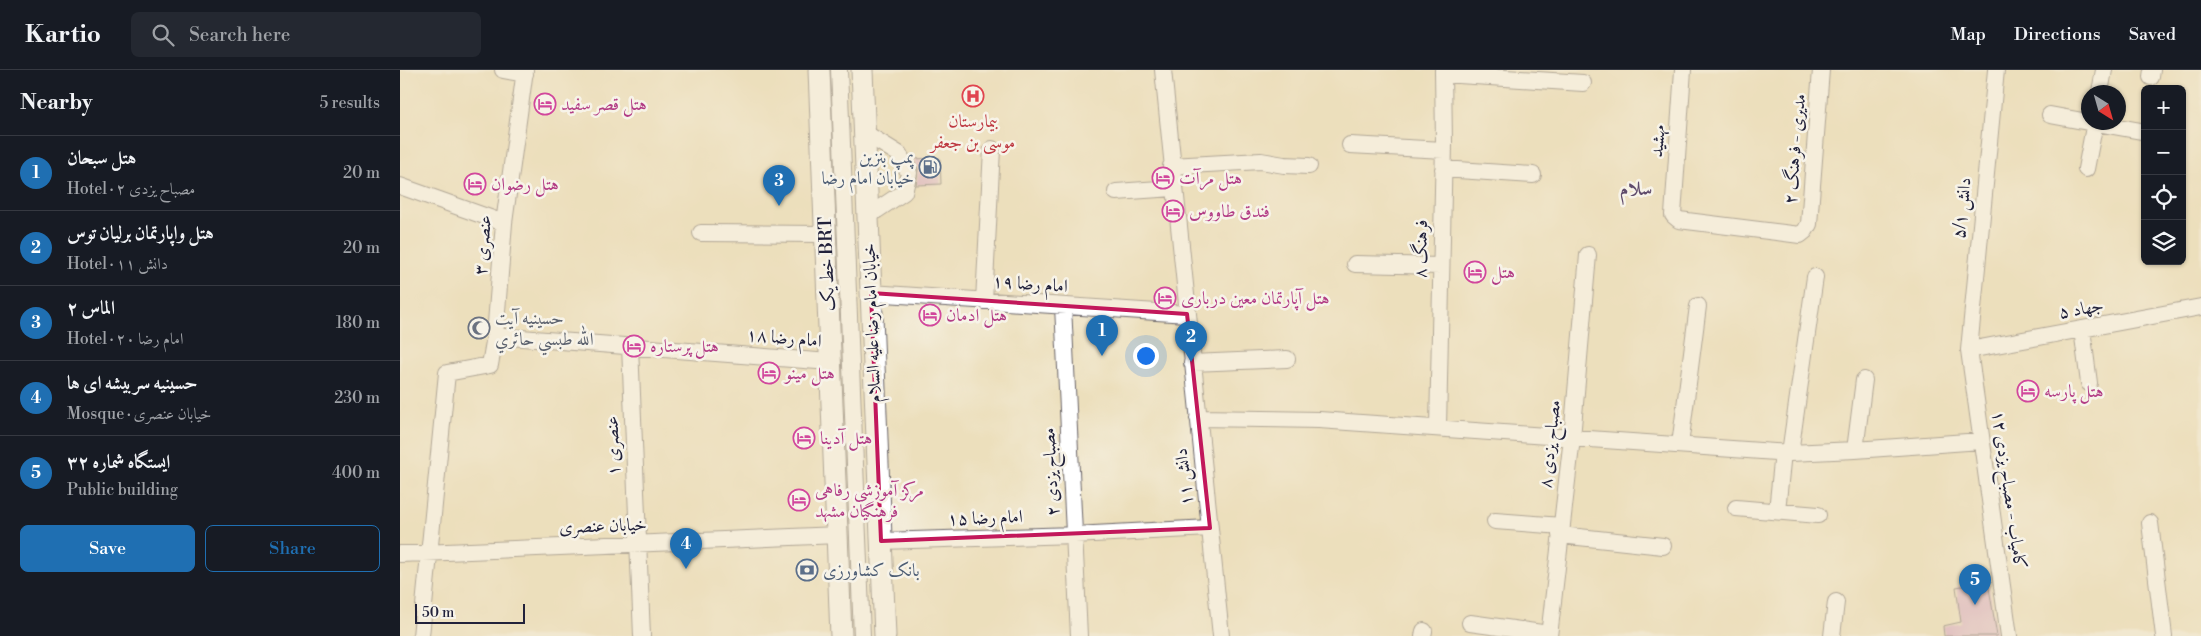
<!DOCTYPE html>
<html lang="en">
<head>
<meta charset="utf-8">
<style>
	body { margin:0; font-family:"Libre Bodoni",Amiri,serif; background:#242831; color:#f1f3f6 }
	.controls { position:absolute; right:15px; top:15px; display:grid; overflow:hidden; border-radius:8px; box-shadow:0 1px 4px #0004 }
	.controls button { width:45px; height:45px; display:grid; place-items:center; padding:0; border:0; border-bottom:1px solid #363941; background:#171b24; color:#f1f3f6; font:25px sans-serif }
	.compass { position:absolute; left:1681px; top:15px; width:45px; height:45px; border-radius:50%; background:#171b24; box-shadow:0 1px 4px #0004; rotate:143deg }
	.scale { position:absolute; left:15px; bottom:12px; width:110px; box-sizing:border-box; padding-left:5px; border:2px solid #22223b; border-top:0; font-size:14px; line-height:18px; white-space:nowrap; color:#22223b; -webkit-text-stroke:4px #f7f3e8; paint-order:stroke }
	.you { position:absolute; left:745px; top:285px; width:18px; height:18px; margin:-12px; border:4px solid #fff; border-radius:50%; background:#1a73e8; box-shadow:0 0 0 8px #1a73e833 }
	.badge { display:grid; place-items:center; width:32px; height:32px; border-radius:50%; background:#1f6fb2; color:#fff; font-size:16px; font-weight:700 }
	.pin { position:absolute; translate:-50% -41px; filter:drop-shadow(0 1px 2px #0008) }
	.pin::after { content:''; position:absolute; top:26px; width:18px; height:15px; background:inherit; clip-path:polygon(0 0,100% 0,50% 100%) }
	.list { margin:0; padding:0; list-style:none }
	h2 { display:flex; justify-content:space-between; align-items:center; height:65px; margin:0; padding:0 20px; font-size:21px }
	h2 small { font-size:16px; font-weight:400; color:#9ea1a6 }
	.list li { display:grid; grid-template-columns:32px 1fr auto; gap:15px; align-items:center; box-sizing:border-box; height:75px; padding:0 20px; border-top:1px solid #363941 }
	.list b { display:block; font-size:19px; white-space:nowrap }
	.list p { margin:0; font-size:16px; white-space:nowrap; color:#9ea1a6 }
	.list em { font-size:16px; font-style:normal; color:#9ea1a6 }
	.actions { display:flex; gap:10px; padding:15px 20px }
	.actions a { flex:1; padding:11px 0; border:1px solid #1f6fb2; border-radius:8px; text-align:center; font-size:18px; color:#1f6fb2 }
	.actions .main { background:#1f6fb2; color:#fff }
	.icon { flex:none; width:28px; height:28px; fill:none; stroke:currentColor; stroke-width:2; stroke-linecap:round; stroke-linejoin:round }
	.map { position:relative; flex:none; width:1801px; height:566px; overflow:hidden }
	header { display:flex; align-items:center; gap:30px; box-sizing:border-box; height:70px; padding:0 25px; background:#171b24; border-bottom:1px solid #363941 }
	header strong { font-size:24px }
	nav { display:flex; gap:28px; margin-inline-start:auto; font-size:18px }
	.search { width:350px; height:45px; background:#242831; display:flex; align-items:center; gap:12px; box-sizing:border-box; padding:0 18px; border-radius:8px; color:#9ea1a6; font-size:19px }
	main { display:flex }
	aside { flex:1; background:#171b24 }
	.map>svg:first-child { display:block }
	.building { fill:#d29bc6 }
	.lines { fill:none; stroke-linecap:round; stroke-linejoin:round }
	.minor-casing { stroke:#696468; stroke-width:18 }
	.major-casing { stroke:#696468; stroke-width:23 }
	.minor { stroke:#fff; stroke-width:16 }
	.major { stroke:#fff; stroke-width:21 }
	.marked { fill:none; stroke:#c2185b; stroke-width:4; stroke-linejoin:round }
	.labels { text-anchor:middle; dominant-baseline:central; stroke-width:5; stroke-linejoin:round; paint-order:stroke }
	.hotel-label { font-size:18px; fill:#b23c85; stroke:#f7f3e8; text-anchor:start }
	.health-label { font-size:18px; fill:#be3a42; stroke:#f7f3e8 }
	.street-label { font-size:18px; fill:#22223b; stroke:#f7f3e8 }
	.service-label { font-size:18px; fill:#4e5e75; stroke:#f7f3e8; text-anchor:end }
	.worship-label { font-size:18px; fill:#5b616d; stroke:#f7f3e8; text-anchor:start }
	.neighbourhood-label { font-size:19px; font-weight:bold; fill:#604c6c; stroke:#f7f3e8 }
</style>
</head>
<body>
<header>
<strong>Kartio</strong>
<div class="search"><svg class="icon" aria-label="search" viewBox="0 0 24 24"><circle cx="10" cy="10" r="6"/><path d="M15 15l6 6"/></svg>Search here</div>
<nav><a>Map</a><a>Directions</a><a>Saved</a></nav>
</header>
<main>
<aside>
<h2>Nearby<small>5 results</small></h2>
<ul class="list">
<li><span class="badge">1</span><div><b>هتل سبحان</b><p>Hotel · مصباح یزدی ۲</p></div><em>20 m</em></li>
<li><span class="badge">2</span><div><b>هتل واپارتمان برلیان توس</b><p>Hotel · دانش ۱۱</p></div><em>20 m</em></li>
<li><span class="badge">3</span><div><b>الماس ۲</b><p>Hotel · امام رضا ۲۰</p></div><em>180 m</em></li>
<li><span class="badge">4</span><div><b>حسینیه سربیشه ای ها</b><p>Mosque · خیابان عنصری</p></div><em>230 m</em></li>
<li><span class="badge">5</span><div><b>ایستگاه شماره ۳۲</b><p>Public building</p></div><em>400 m</em></li>
</ul>
<div class="actions"><a class="main">Save</a><a>Share</a></div>
</aside>
<div class="map">
<svg width="1801" height="566" viewBox="0 0 1801 566">
	<rect width="100%" height="100%" fill="#f7f3e8"/>
	<filter id="ink" filterUnits="userSpaceOnUse"><feTurbulence type="fractalNoise" baseFrequency=".02" numOctaves="2"/><feDisplacementMap in="SourceGraphic" scale="10" xChannelSelector="R" yChannelSelector="G"/><feConvolveMatrix kernelMatrix="1 2 1 2 8 2 1 2 1" color-interpolation-filters="sRGB"/></filter>
	<filter id="wash" filterUnits="userSpaceOnUse"><feTurbulence type="fractalNoise" baseFrequency=".0096" numOctaves="4" result="noise"/><feDisplacementMap in="SourceGraphic" scale="20" xChannelSelector="R" yChannelSelector="G"/><feGaussianBlur stdDeviation="1.12" result="paint"/><feColorMatrix in="noise" values="0 0 0 0 0 0 0 0 0 0 0 0 0 0 0 0 0 1.4 0 .05"/><feComposite in="paint" operator="in"/></filter>
	<g filter="url(#wash)">
		<rect width="100%" height="100%" fill="#ecdfbc"/>
		<g id="blocks">
			<path class="building" d="M540 88 541 114 516 115 518 99 513 89Z
				M1588 512 1597 566H1544L1543 556 1561 552 1556 517Z"/>
		</g>
	</g>
	<g filter="url(#ink)">
		<use href="#blocks" fill-opacity="0" stroke="#696468" stroke-width="1"/>
		<g class="lines">
			<g class="minor-casing">
				<path id="minor" d="M103 0 125 4
					M439 0 462 566
					M763 0 821 566
					M1283 0 1273 145 1279 150 1400 165 1405 161 1409 154 1421 0
					M1596 0 1569 280 1609 566
					M1043 4 1183 13
					M1751 7 1752 0
					M1700 22 1704 0
					M1650 45 1688 52
					M1691 52 1741 61
					M465 63 499 84 509 103 504 122 468 146
					M950 75 1044 80
					M771 96 861 91 884 95 909 96
					M1043 99 1133 105
					M1686 99 1695 52
					M0 116 104 153
					M716 122 774 118
					M301 163 425 164
					M955 194 1041 196
					M471 223 787 244
					M584 231 592 79
					M663 236 679 566
					M1682 259 1689 313
					M95 266 430 292
					M230 276 242 566
					M1569 280 1801 237
					M792 293 887 289
					M798 348 919 350 1390 383 1455 380 1581 371
					M1038 358 1044 73 1043 0
					M1280 375 1298 236
					M1455 380 1464 310
					M1390 383 1415 207
					M1336 438 1418 445
					M1377 441 1383 382
					M1095 451 1162 456
					M1750 453 1764 566
					M1160 465 1263 476
					M481 471 674 465 810 458
					M0 484 438 465
					M1070 553 1149 564
					M21 566 47 303 90 295 95 266 104 153 125 0
					M1023 566 1024 561
					M1149 566 1172 368 1188 185
					M1432 566 1436 532"/>
			</g>
			<g class="major-casing">
				<path id="major" d="M419 0 441 566
					M462 0 485 566"/>
			</g>
			<use href="#minor" class="minor"/>
			<use href="#major" class="major"/>
		</g>
	</g>
	<path d="M0 0H1801V566H0ZM471 223 787 244 810 458 481 471Z" fill="#ecdfbc" fill-opacity=".55" fill-rule="evenodd"/>
	<path class="marked" d="M471 223 787 244 810 458 481 471Z"/>
	<defs>
		<g id="hospital-ring" transform="scale(1.125)"><circle r="9.5" fill="#f7f3e8" stroke="#e0444e" stroke-width="1.5"/><path d="M-5-5h3v3.5h4V-5h3V5h-3V1.5h-4V5h-3Z" fill="#e0444e"/></g>
		<g id="hotel-ring" transform="scale(1.125)"><circle r="9.5" fill="#f7f3e8" stroke="#d1479c" stroke-width="1.5"/><path d="M-6-4.5h1.5V1H6V5H4.5V3h-9V5H-6ZM-4 0a1.8 1.8 0 1 1 3.6 0ZM.5 0V-2.5h3Q6-2.5 6 0Z" fill="#d1479c"/></g>
		<g id="fuel-ring" transform="scale(1.125)"><circle r="9.5" fill="#f7f3e8" stroke="#5c6f8a" stroke-width="1.5"/><path d="M-5.5-6h7V0h2V4h1.3V-2.5L3-4.5l.8-.8L6-3V5H2.5V1h-1V6h-7ZM-4.2-4.7v3.2H.2V-4.7Z" fill="#5c6f8a"/></g>
		<g id="mosque-ring" transform="scale(1.125)"><circle r="9.5" fill="#f7f3e8" stroke="#6b7280" stroke-width="1.5"/><path d="M3.5-4.9A6 6 0 1 0 3.5 4.9A5 5 0 1 1 3.5-4.9Z" fill="#6b7280"/></g>
		<g id="bank-ring" transform="scale(1.125)"><circle r="9.5" fill="#f7f3e8" stroke="#5c6f8a" stroke-width="1.5"/><path d="M-6-4H6V4H-6ZM0-2.3a2.3 2.3 0 1 0 0 4.6a2.3 2.3 0 1 0 0-4.6Z" fill="#5c6f8a"/></g>
	</defs>
	<g fill-rule="evenodd">
		<use href="#hospital-ring" x="573" y="26"/>
		<use href="#hotel-ring" x="145" y="34"/>
		<use href="#fuel-ring" x="530" y="97"/>
		<use href="#hotel-ring" x="763" y="108"/>
		<use href="#hotel-ring" x="75" y="114"/>
		<use href="#hotel-ring" x="773" y="141"/>
		<use href="#hotel-ring" x="1075" y="202"/>
		<use href="#hotel-ring" x="765" y="228"/>
		<use href="#hotel-ring" x="530" y="245"/>
		<use href="#mosque-ring" x="79" y="258"/>
		<use href="#hotel-ring" x="234" y="276"/>
		<use href="#hotel-ring" x="369" y="303"/>
		<use href="#hotel-ring" x="1628" y="321"/>
		<use href="#hotel-ring" x="404" y="368"/>
		<use href="#hotel-ring" x="399" y="430"/>
		<use href="#bank-ring" x="407" y="500"/>
	</g>
	<g class="labels">
		<g class="hotel-label">
			<text x="161" y="34">هتل قصر سفید</text>
			<text x="779" y="108">هتل مرآت</text>
			<text x="91" y="114">هتل رضوان</text>
			<text x="789" y="141">فندق طاووس</text>
			<text x="1091" y="202">هتل</text>
			<text x="781" y="228">هتل آپارتمان معین درباری</text>
			<text x="546" y="245">هتل ادمان</text>
			<text x="250" y="276">هتل پرستاره</text>
			<text x="385" y="303">هتل مینو</text>
			<text x="1644" y="321">هتل پارسه</text>
			<text x="420" y="368">هتل آدینا</text>
			<text x="415" y="420">مرکز آموزشی رفاهی<tspan x="415" dy="21">فرهنگیان مشهد</tspan></text>
		</g>
		<g class="health-label">
			<text x="573" y="51">بیمارستان<tspan x="573" dy="21">موسی بن جعفر</tspan></text>
		</g>
		<g class="street-label">
			<text transform="translate(1258 71) rotate(-85)">مهشید</text>
			<text transform="translate(1395 79) rotate(-85)">مدیری - فرهنگ ۲</text>
			<text transform="translate(1562 138) rotate(-84)">دانش ۵/۱</text>
			<text transform="translate(83 175) rotate(-85)">عنصری ۳</text>
			<text transform="translate(1021 179) rotate(-89)">فرهنگ ۸</text>
			<text transform="translate(427 194) rotate(-92)">خط یک BRT</text>
			<text transform="translate(630 214) rotate(4)">امام رضا ۱۹</text>
			<text transform="translate(1681 239) rotate(-10)">جهاد ۵</text>
			<text transform="translate(472 253) rotate(-92)">خیابان امام رضا علیه السلام</text>
			<text transform="translate(384 268) rotate(5)">امام رضا ۱۸</text>
			<text transform="translate(1150 374) rotate(-84)">مصباح یزدی ۸</text>
			<text transform="translate(213 376) rotate(-92)">عنصری ۱</text>
			<text transform="translate(651 402) rotate(-93)">مصباح یزدی ۲</text>
			<text transform="translate(784 407) rotate(-96)">دانش ۱۱</text>
			<text transform="translate(1609 420) rotate(82)">کامیاب - مصباح یزدی ۱۲</text>
			<text transform="translate(585 448) rotate(-2)">امام رضا ۱۵</text>
			<text transform="translate(203 456) rotate(-2)">خیابان عنصری</text>
		</g>
		<g class="service-label">
			<text x="514" y="87">پمپ بنزین<tspan x="514" dy="21">خیابان امام رضا</tspan></text>
			<text x="423" y="500" text-anchor="start">بانک کشاورزی</text>
		</g>
		<g class="worship-label">
			<text x="95" y="248">حسينيه آيت<tspan x="95" dy="21">الله طبسي حائري</tspan></text>
		</g>
		<g class="neighbourhood-label">
			<text x="1236" y="119">سلام</text>
		</g>
	</g>
</svg>
<div class="controls">
<button>+</button>
<button>−</button>
<button><svg class="icon" aria-label="locate" viewBox="0 0 24 24"><circle cx="12" cy="12" r="6"/><path d="M12 2v4M12 18v4M2 12h4M18 12h4"/></svg></button>
<button><svg class="icon" aria-label="layers" viewBox="0 0 24 24"><path d="M12 4l9 5-9 5-9-5zM3 14l9 5 9-5"/></svg></button>
</div>
<svg class="compass" viewBox="-18 -18 36 36"><path d="M0-13l5 13h-10z" fill="#e53935"/><path d="M0 13l5-13h-10z" fill="#9ea1a6"/></svg>
<div class="scale">50 m</div>
<div class="you"></div>
<div class="pin badge" style="left:702px;top:286px">1</div>
<div class="pin badge" style="left:791px;top:292px">2</div>
<div class="pin badge" style="left:379px;top:136px">3</div>
<div class="pin badge" style="left:286px;top:499px">4</div>
<div class="pin badge" style="left:1575px;top:535px">5</div>
</div>
</main>
</body>
</html>
